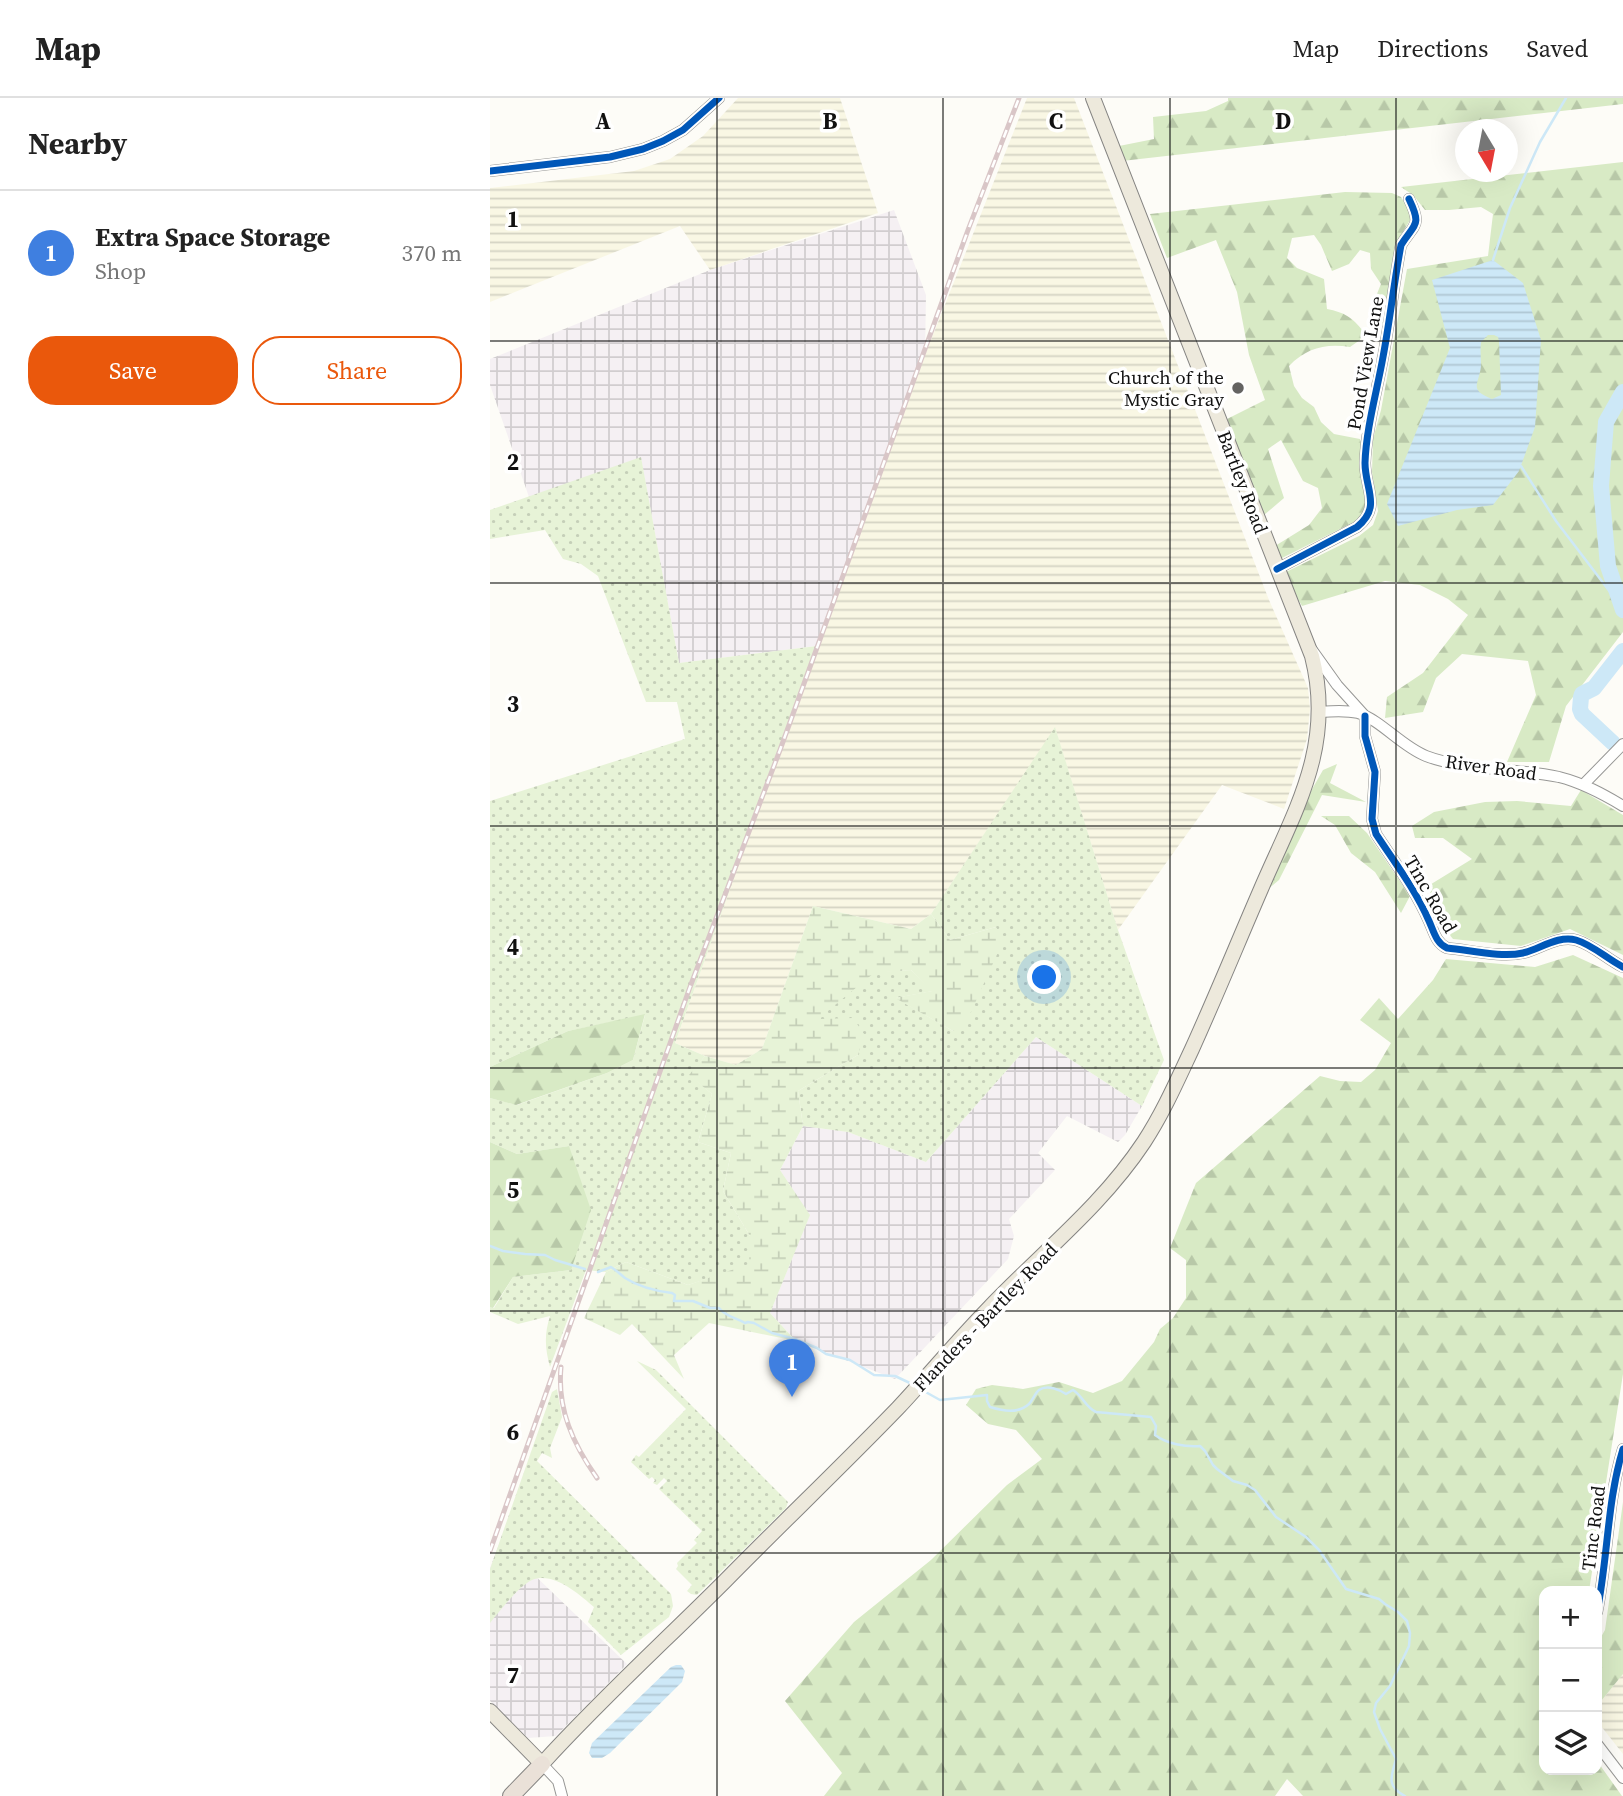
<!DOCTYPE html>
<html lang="en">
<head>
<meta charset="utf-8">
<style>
	body { margin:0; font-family:"Source Serif 4",serif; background:#f6f6f6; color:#222 }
	.controls { position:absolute; right:21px; bottom:21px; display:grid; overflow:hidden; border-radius:14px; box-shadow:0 7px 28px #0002 }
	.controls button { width:63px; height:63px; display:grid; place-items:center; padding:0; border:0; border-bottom:2px solid #e0e0e0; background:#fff; color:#222; font:35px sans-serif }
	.compass { position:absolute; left:965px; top:21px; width:63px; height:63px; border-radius:50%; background:#fff; box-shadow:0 7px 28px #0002; rotate:170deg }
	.you { position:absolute; left:555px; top:880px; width:24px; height:24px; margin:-18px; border:5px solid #fff; border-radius:50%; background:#1a73e8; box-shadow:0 0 0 10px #1a73e833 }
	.badge { display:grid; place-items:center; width:46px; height:46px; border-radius:50%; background:#ea580c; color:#fff; font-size:23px; font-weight:700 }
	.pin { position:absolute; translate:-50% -58px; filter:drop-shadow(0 2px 4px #0008) }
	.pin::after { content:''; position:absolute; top:37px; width:24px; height:21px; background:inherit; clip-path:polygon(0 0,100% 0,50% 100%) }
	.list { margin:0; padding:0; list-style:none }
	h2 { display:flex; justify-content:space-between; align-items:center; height:91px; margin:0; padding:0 28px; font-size:30px }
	h2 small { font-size:23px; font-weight:400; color:#767676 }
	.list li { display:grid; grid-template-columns:46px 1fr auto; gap:21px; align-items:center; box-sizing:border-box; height:126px; padding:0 28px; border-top:2px solid #e0e0e0 }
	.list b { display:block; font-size:26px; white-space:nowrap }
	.list p { margin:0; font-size:23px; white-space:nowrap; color:#767676 }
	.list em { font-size:23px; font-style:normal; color:#767676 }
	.actions { display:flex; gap:14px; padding:21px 28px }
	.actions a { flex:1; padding:16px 0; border:2px solid #ea580c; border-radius:28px; text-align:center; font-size:24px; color:#ea580c }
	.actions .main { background:#ea580c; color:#fff }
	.icon { flex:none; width:38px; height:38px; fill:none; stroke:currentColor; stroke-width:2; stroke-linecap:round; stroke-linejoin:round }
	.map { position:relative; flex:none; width:1133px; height:1698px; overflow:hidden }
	header { display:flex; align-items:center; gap:42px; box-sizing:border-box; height:98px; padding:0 35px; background:#fff; border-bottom:2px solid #e0e0e0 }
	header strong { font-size:33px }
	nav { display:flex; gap:38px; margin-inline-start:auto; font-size:24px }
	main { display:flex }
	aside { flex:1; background:#fff }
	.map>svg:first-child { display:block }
	.industrial { fill:url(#industrial-grid) }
	.farmland { fill:url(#farmland-rules) }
	.grass { fill:url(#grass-dots) }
	.forest { fill:url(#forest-firs) }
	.wetland { fill:url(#wetland-marsh) }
	.water { fill:url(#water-rules); fill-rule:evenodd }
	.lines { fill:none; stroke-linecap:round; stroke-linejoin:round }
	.stream { stroke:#cde8f7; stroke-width:2.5 }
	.river { stroke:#cde8f7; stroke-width:16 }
	.minor-casing { stroke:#979795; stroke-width:12 }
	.major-casing { stroke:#858482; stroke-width:16 }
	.highway-casing { stroke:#858482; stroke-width:18 }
	.minor { stroke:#fffffe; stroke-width:10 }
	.major { stroke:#ede9dc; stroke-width:14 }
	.highway { stroke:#eae1d8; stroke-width:16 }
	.rail-casing { stroke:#d9c6c7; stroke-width:5 }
	.rail { stroke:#fff; stroke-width:2.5; stroke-dasharray:8; stroke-linecap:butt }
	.cycleway-casing { stroke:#fff; stroke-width:11 }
	.cycleway { stroke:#0057b8; stroke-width:7 }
	.grid { fill:none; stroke:#111; stroke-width:2; stroke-opacity:0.55 }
	.poi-dot { fill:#646362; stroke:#fff; stroke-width:2.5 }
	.labels { text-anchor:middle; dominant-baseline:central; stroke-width:7; stroke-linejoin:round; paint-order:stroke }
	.street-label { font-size:19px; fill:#111; stroke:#fff }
	.poi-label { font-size:19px; fill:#111; stroke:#fff; text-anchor:end }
	.grid-label { font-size:23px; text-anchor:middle; font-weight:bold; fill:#111; stroke:#fff; stroke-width:7; stroke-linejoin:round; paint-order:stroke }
</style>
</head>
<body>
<header>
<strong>Map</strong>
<nav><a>Map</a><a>Directions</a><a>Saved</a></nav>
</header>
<main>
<aside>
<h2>Nearby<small></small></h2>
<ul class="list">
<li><span class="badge" style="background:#3f7fe0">1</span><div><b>Extra Space Storage</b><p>Shop</p></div><em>370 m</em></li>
</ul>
<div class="actions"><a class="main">Save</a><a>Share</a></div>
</aside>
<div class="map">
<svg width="1133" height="1698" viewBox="0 0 1133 1698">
	<defs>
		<pattern id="industrial-grid" width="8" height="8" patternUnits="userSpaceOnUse" patternTransform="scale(1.75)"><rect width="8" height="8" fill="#f5f0f3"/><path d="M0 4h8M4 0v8" fill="none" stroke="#d1cdcf"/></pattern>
		<pattern id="farmland-rules" width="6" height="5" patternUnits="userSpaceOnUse" patternTransform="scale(1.75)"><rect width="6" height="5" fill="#f9f7e4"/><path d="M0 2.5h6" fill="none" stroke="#d4d3c3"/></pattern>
		<pattern id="grass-dots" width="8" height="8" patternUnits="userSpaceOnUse" patternTransform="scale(1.75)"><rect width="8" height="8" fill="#e7f3d7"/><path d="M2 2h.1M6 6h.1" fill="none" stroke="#c5cfb8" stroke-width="1.8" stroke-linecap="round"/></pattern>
		<pattern id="forest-firs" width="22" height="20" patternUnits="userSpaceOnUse" patternTransform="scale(1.75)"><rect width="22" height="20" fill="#d8eac5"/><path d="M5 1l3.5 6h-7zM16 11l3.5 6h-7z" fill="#b8c8a8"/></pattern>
		<pattern id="wetland-marsh" width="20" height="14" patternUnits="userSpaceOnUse" patternTransform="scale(1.75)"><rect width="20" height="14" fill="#e7f3d7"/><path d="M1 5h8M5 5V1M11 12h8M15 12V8" fill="none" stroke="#c5cfb8"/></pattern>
		<pattern id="water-rules" width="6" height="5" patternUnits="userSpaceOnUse" patternTransform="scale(1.75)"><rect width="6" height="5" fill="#cde8f7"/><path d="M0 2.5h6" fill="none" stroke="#afc6d3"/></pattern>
	</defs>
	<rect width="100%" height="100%" fill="#fdfcf7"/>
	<path class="industrial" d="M404 112 436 197 435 257 327 548 189 565 151 360 39 399 0 287V261L220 172Z
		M546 939 652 1008 635 1037 628 1044 577 1018 548 1055 565 1072 519 1121 524 1138 518 1161 405 1281 306 1243 280 1215 319 1118 290 1072 313 1028 358 1034 436 1064Z
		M10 1444 137 1566 66 1638 38 1640 0 1603V1470Z"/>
	<path class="farmland" d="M248 0H350L388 115 220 172 190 128 0 204V90L144 73 180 61 213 38Z
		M537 0H584L779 502 818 590 820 611 817 641 794 711 732 687 628 832 565 630 441 816 421 831 323 808 272 951 246 967 215 958 185 945 327 548 435 257Z
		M1133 1576V1656L1107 1623V1608Z"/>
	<path class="grass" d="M151 359 189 565 327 548 185 945 215 958 200 977 222 996 208 1044 241 1055 233 1093 260 1138V1167L198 1187 136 1164 116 1174 96 1172 60 1269C55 1250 54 1237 60 1218L28 1226 0 1214V1209L4 1210 23 1179 81 1172 79 1048 27 1056 0 1044V1000L27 1007 117 975 143 962 155 917 78 933 0 969V703L195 641 187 604H156L108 478 91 466 73 461 55 432 0 441V412Z
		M565 629 628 832 674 962 652 1008 546 939 436 1064 358 1034 313 1028 308 993 368 957 326 921 384 874 421 872 443 893 406 900 463 933 506 829 460 842 441 816Z
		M147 1263 166 1272 298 1404 296 1410 207 1497 201 1496 197 1493 202 1487 186 1471 188 1468 187 1465 207 1445 204 1442 212 1433 169 1391 177 1383 174 1380 167 1387 163 1385 165 1382 162 1379 159 1381 141 1364 146 1357 149 1359 196 1311Z
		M67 1291 72 1319 60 1350 62 1360 52 1355 47 1363 181 1496 183 1508 179 1519 131 1557 98 1524 104 1509C89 1496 63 1473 42 1482 30 1487 9 1514 0 1525V1471L62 1294Z"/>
	<path class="forest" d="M738 0H1133V6L632 63 629 48 664 41 663 19 716 13 738 3Z
		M1133 64V534L1076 608 1059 664H1017L1046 597 1038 563 972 556 946 580 933 614 895 620 897 599 933 575 978 517 958 501 930 487 895 483 812 508 798 484 796 474 869 438 883 427 888 413 882 374 883 341 891 312 917 171 998 158 1003 116 991 109 959 112H935L923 97 911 89Z
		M855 94 902 95 911 99 921 115 920 122 907 144 894 228C881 211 883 205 891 186L881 171 880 155 870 152 859 166 842 173 831 147 824 137 802 140 797 160 807 170 834 181 837 211C854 214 863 220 873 233L870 242 860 249C836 245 816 250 799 268L804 288 812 300 824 309 831 324 844 336 870 341C874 355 868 368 871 382 873 392 879 401 875 411 873 417 868 420 864 424L790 461 785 448 819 427 832 410 828 390 813 383 791 342 778 351 794 400 774 417 737 321 775 302 759 257 747 194 726 142 677 160 660 116Z
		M847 666 840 685 876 704 832 697 789 782 777 792 821 693 833 672Z
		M1091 692 1133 717V857L1080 831 1031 848 963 841 950 825 938 788 982 761 953 740H925L922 728 944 714 995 704 1027 703 1081 708Z
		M831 718H859L877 735 920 798 911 815 885 774 861 755 845 727Z
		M1083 857 1133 880V1276L1099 1493H1054V1672H1107V1663L1132 1698H813L797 1681 785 1698H334L352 1675 295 1603 364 1524 441 1462 517 1387 552 1361 526 1332 498 1326 476 1307 486 1291 502 1287 533 1291 569 1284 603 1295 632 1283 664 1244 670 1231 683 1220 696 1200V1162L680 1150 706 1085 830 978 850 983 871 984 885 972 901 945 870 922 889 900 908 921 943 882 956 861 1045 869Z
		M155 916 143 962 117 975 26 1007 0 1000V969L78 933Z
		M0 1044 27 1056 79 1048 101 1112 81 1172 23 1179 3 1210 0 1209Z
		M1133 1404V1576L1107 1608V1546L1115 1532Z"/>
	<path class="wetland" d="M323 808 421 831 441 816 460 842 506 829 514 841 476 925 463 933 405 900 442 893 421 872 384 875 328 921 363 920 374 936 368 957 308 993 313 1028 290 1072 320 1117 280 1215 306 1243 219 1225 184 1257 194 1281 142 1226 130 1237 94 1220 116 1174 136 1164 198 1187 259 1166 260 1138 233 1093 241 1055 208 1044 222 996 199 977 215 958 246 967 272 951Z"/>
	<path class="water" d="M1003 162 1033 185 1051 242 1045 329 1029 373 1003 407 967 412 908 428 897 406 960 250 942 182ZM998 237H1004L1008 239 1009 243 1011 297 1002 301C978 291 989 287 991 268 991 260 990 252 991 244Z
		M186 1567H191L195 1573 192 1584 120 1655 112 1660H102L99 1655 102 1645 181 1569Z"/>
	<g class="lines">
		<path class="stream" d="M1003 162 1020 110 1050 44 1076 0
			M1031 368 1066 423 1130 507
			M0 1148 13 1153 35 1156 55 1157 65 1162 95 1171
			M108 1174 121 1169C126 1172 130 1176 135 1180 149 1189 166 1193 182 1195L185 1197 184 1203H203L220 1210H229C236 1219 245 1219 255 1225L258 1224 264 1225 282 1235 305 1241 327 1250 336 1256 360 1262 384 1277 405 1278 422 1286
			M432 1292 450 1302 497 1297V1303L500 1309C513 1313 528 1316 539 1306 543 1302 545 1295 549 1292 557 1286 570 1292 576 1296L583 1292C593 1298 595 1309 606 1314L661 1319 666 1328 665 1337C677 1346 695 1349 710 1348L715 1353 723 1367 727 1371 743 1383 757 1387 765 1392 786 1419 816 1439 829 1452 856 1491 889 1501 895 1506 908 1514 917 1523 920 1535 919 1548 900 1588 886 1605 884 1614 890 1631 906 1661C902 1677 895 1688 915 1698"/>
		<path class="river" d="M1133 294 1116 324 1111 388 1118 468 1133 512
			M1123 645 1092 616 1090 611 1091 599 1092 596 1104 590 1133 553"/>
		<g class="minor-casing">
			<path id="minor" d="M0 73 120 59 153 51 173 43 193 32 229 0
				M787 471 867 429C892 409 875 391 875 365 876 331 887 293 893 259 900 222 904 184 911 147 925 125 932 128 919 101
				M822 552 847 587 875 618
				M830 614C843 613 856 612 868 615 891 622 911 648 936 658 975 673 1028 670 1069 679 1093 685 1113 696 1133 708
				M875 618V638L885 674 882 721 886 736C905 765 925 791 939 823 944 834 946 845 957 850 980 852 1011 860 1033 855 1050 851 1068 837 1086 842 1103 847 1117 861 1133 869
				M1093 687 1133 646
				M1107 1514C1118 1460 1117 1403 1133 1351
				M1107 1646 1133 1680
				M52 1666 68 1683 72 1698"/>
		</g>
		<g class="major-casing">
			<path id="major" d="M0 1613 52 1666C110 1602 174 1544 235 1483 292 1425 351 1369 408 1310 438 1278 466 1244 497 1212 550 1156 611 1109 654 1044 673 1015 687 983 702 951 726 898 748 844 771 791 805 712 845 648 822 558L603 0"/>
		</g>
		<g class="highway-casing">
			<path id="highway" d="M21 1698 52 1666"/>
		</g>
		<use href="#minor" class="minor"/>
		<use href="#major" class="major"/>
		<use href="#highway" class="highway"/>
		<g class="rail-casing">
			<path id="rail" d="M71 1269C67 1311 83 1346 107 1380
				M0 1453 200 889 290 652 478 132 529 0"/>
		</g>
		<use href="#rail" class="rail"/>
		<g class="cycleway-casing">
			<path id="cycleway" d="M0 73 120 59 153 51 173 43 193 32 229 0
				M787 471 867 429C892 409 875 391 875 365 876 331 887 293 893 259 900 222 904 184 911 147 925 125 932 128 919 101
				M875 618V638L885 674 882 721 886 736C905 765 925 791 939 823 944 834 946 845 957 850 980 852 1011 860 1033 855 1050 851 1068 837 1086 842 1103 847 1117 861 1133 869
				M1107 1514C1118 1460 1117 1403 1133 1351"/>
		</g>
		<use href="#cycleway" class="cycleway"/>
	</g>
	<path class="grid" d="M227 0V1698M453 0V1698M680 0V1698M906 0V1698M0 243H1133M0 485H1133M0 728H1133M0 970H1133M0 1213H1133M0 1455H1133"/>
	<circle class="poi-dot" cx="748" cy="290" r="7"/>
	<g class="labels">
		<g class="street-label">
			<text transform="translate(875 265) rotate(-80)">Pond View Lane</text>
			<text transform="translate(753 384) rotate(69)">Bartley Road</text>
			<text transform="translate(1001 669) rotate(8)">River Road</text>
			<text transform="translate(941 796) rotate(60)">Tinc Road</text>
			<text transform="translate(495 1219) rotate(-46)">Flanders - Bartley Road</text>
			<text transform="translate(1103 1430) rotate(-83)">Tinc Road</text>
		</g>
		<g class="poi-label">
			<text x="734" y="279">Church of the<tspan x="734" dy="22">Mystic Gray</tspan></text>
		</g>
	</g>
	<g class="grid-label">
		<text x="113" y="31">A</text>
		<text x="340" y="31">B</text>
		<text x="566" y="31">C</text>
		<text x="793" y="31">D</text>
		<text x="23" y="129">1</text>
		<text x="23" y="372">2</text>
		<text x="23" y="614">3</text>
		<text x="23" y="857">4</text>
		<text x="23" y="1100">5</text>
		<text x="23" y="1342">6</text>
		<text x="23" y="1585">7</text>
	</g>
</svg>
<div class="controls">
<button>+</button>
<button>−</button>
<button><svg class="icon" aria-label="layers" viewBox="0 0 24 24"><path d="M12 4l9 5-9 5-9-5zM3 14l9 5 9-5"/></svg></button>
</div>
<svg class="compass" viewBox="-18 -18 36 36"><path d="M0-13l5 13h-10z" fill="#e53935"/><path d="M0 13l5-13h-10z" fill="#767676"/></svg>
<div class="you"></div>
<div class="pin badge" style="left:302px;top:1299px;background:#3f7fe0">1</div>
</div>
</main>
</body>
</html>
